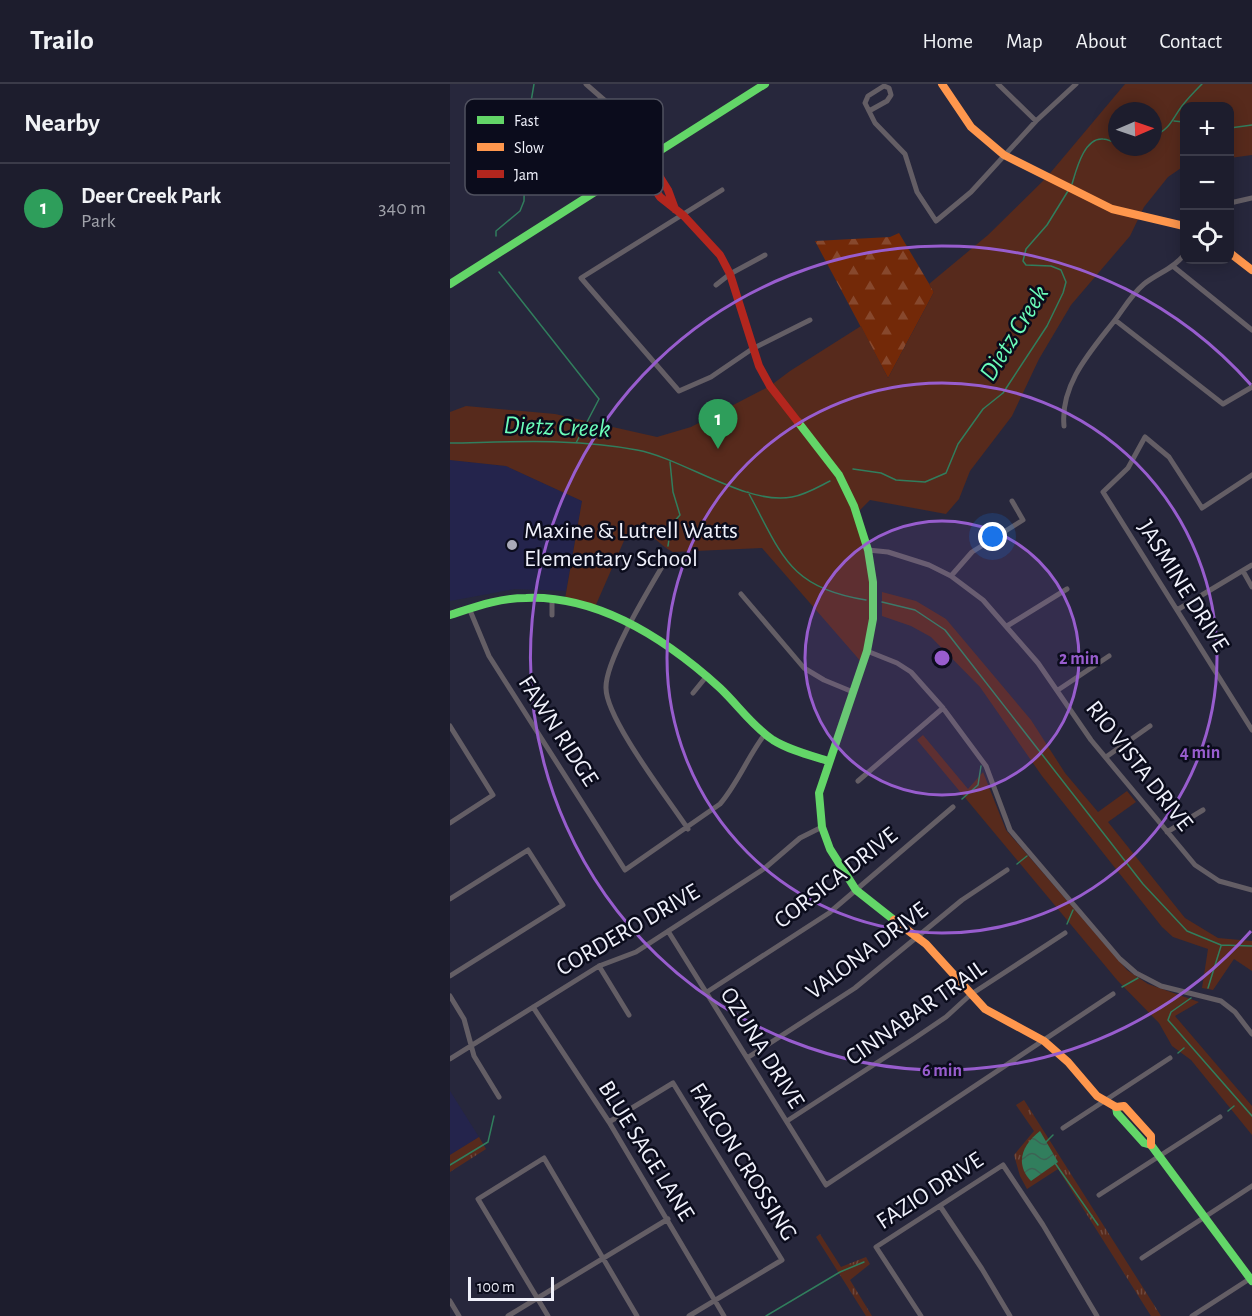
<!DOCTYPE html>
<html lang="en">
<head>
<meta charset="utf-8">
<style>
	body { margin:0; font-family:"Alegreya Sans",sans-serif; background:#252635; color:#f1f3f6 }
	.controls { position:absolute; right:18px; top:18px; display:grid; overflow:hidden; border-radius:12px; box-shadow:0 3px 15px #0003 }
	.controls button { width:54px; height:54px; display:grid; place-items:center; padding:0; border:0; border-bottom:2px solid #3b3b49; background:#1d1d2d; color:#f1f3f6; font:30px sans-serif }
	.compass { position:absolute; left:658px; top:18px; width:54px; height:54px; border-radius:50%; background:#1d1d2d; box-shadow:0 3px 15px #0003; rotate:88deg }
	.scale { position:absolute; left:18px; bottom:15px; width:86px; box-sizing:border-box; padding-left:6px; border:3px solid #f0f1fb; border-top:0; font-size:16px; line-height:21px; white-space:nowrap; color:#f0f1fb; -webkit-text-stroke:4px #0b0c1c; paint-order:stroke }
	.you { position:absolute; left:543px; top:453px; width:21px; height:21px; margin:-15px; border:4px solid #fff; border-radius:50%; background:#1a73e8; box-shadow:0 0 0 9px #1a73e833 }
	.badge { display:grid; place-items:center; width:39px; height:39px; border-radius:50%; background:#d93025; color:#fff; font-size:20px; font-weight:700 }
	.pin { position:absolute; translate:-50% -50px; filter:drop-shadow(0 2px 3px #0008) }
	.pin::after { content:''; position:absolute; top:32px; width:21px; height:18px; background:inherit; clip-path:polygon(0 0,100% 0,50% 100%) }
	.list { margin:0; padding:0; list-style:none }
	h2 { display:flex; justify-content:space-between; align-items:center; height:78px; margin:0; padding:0 24px; font-size:26px }
	h2 small { font-size:20px; font-weight:400; color:#a0a2aa }
	.list li { display:grid; grid-template-columns:39px 1fr auto; gap:18px; align-items:center; box-sizing:border-box; height:90px; padding:0 24px; border-top:2px solid #3b3b49 }
	.list b { display:block; font-size:22px; white-space:nowrap }
	.list p { margin:0; font-size:20px; white-space:nowrap; color:#a0a2aa }
	.list em { font-size:20px; font-style:normal; color:#a0a2aa }
	.icon { flex:none; width:33px; height:33px; fill:none; stroke:currentColor; stroke-width:2; stroke-linecap:round; stroke-linejoin:round }
	.map { position:relative; flex:none; width:802px; height:1232px; overflow:hidden }
	header { display:flex; align-items:center; gap:36px; box-sizing:border-box; height:84px; padding:0 30px; background:#1d1d2d; border-bottom:2px solid #3b3b49 }
	header strong { font-size:28px }
	nav { display:flex; gap:33px; margin-inline-start:auto; font-size:21px }
	main { display:flex }
	aside { flex:1; background:#1d1d2d }
	.map>svg:first-child { display:block }
	.built { fill:#24244c }
	.grass { fill:url(#grass-tufts) }
	.forest { fill:url(#forest-firs) }
	.park { fill:#572a1c; fill-rule:evenodd }
	.water { fill:url(#water-waves) }
	.lines { fill:none; stroke-linecap:round; stroke-linejoin:round }
	.stream { stroke:#317e5d; stroke-width:1.5 }
	.street { stroke:#645e65; stroke-width:5 }
	.fast { stroke:#63d668; stroke-width:8 }
	.slow { stroke:#ff974d; stroke-width:8 }
	.jam { stroke:#b3261e; stroke-width:8 }
	.ring { fill:none; stroke:#985dce; stroke-width:3 }
	.poi-dot { fill:#aaaab8; stroke:#0b0c1c; stroke-width:2 }
	.labels { text-anchor:middle; dominant-baseline:central; stroke-width:5; stroke-linejoin:round; paint-order:stroke }
	.poi-label { font-size:24px; fill:#f0f1fb; stroke:#0b0c1c; text-anchor:start }
	.street-label { font-size:24px; fill:#f0f1fb; stroke:#0b0c1c }
	.water-label { font-size:26px; font-style:italic; fill:#6bfcb9; stroke:#0b0c1c }
	.key { fill:#0b0c1c; stroke:#50515f; stroke-width:1.5 }
	.key-label { font-size:16px; fill:#f0f1fb }
	.centre { fill:#985dce; stroke:#0b0c1c; stroke-width:3 }
	.ring-label { font-size:18px; text-anchor:middle; font-weight:bold; fill:#985dce; stroke:#0b0c1c; stroke-width:5; stroke-linejoin:round; paint-order:stroke }
</style>
</head>
<body>
<header>
<strong>Trailo</strong>
<nav><a>Home</a><a>Map</a><a>About</a><a>Contact</a></nav>
</header>
<main>
<aside>
<h2>Nearby<small></small></h2>
<ul class="list">
<li><span class="badge" style="background:#2e9e5b">1</span><div><b>Deer Creek Park</b><p>Park</p></div><em>340 m</em></li>
</ul>
</aside>
<div class="map">
<svg width="802" height="1232" viewBox="0 0 802 1232">
	<defs>
		<pattern id="grass-tufts" width="24" height="20" patternUnits="userSpaceOnUse" patternTransform="scale(1.5)"><rect width="24" height="20" fill="#572a1c"/><path d="M3 7l-1-3M5 7V3M7 7l1-3M15 17l-1-3M17 17v-4M19 17l1-3" fill="none" stroke="#6f493e"/></pattern>
		<pattern id="forest-firs" width="22" height="20" patternUnits="userSpaceOnUse" patternTransform="scale(1.5)"><rect width="22" height="20" fill="#732908"/><path d="M5 1l3.5 6h-7zM16 11l3.5 6h-7z" fill="#87482d"/></pattern>
		<pattern id="water-waves" width="16" height="10" patternUnits="userSpaceOnUse" patternTransform="scale(1.5)"><rect width="16" height="10" fill="#317e5d"/><path d="M0 5q4-4 8 0t8 0" fill="none" stroke="#3c6354"/></pattern>
	</defs>
	<rect width="100%" height="100%" fill="#27273c"/>
	<path class="built" d="M0 376 56 382 132 417 116 507 65 505 0 517Z
		M0 1007 29 1053 0 1071Z"/>
	<path class="grass" d="M574 1016 711 1232H701L608 1085 577 1105 570 1092 564 1071 584 1047 566 1021Z
		M29 1053 36 1065 0 1088V1071Z
		M370 1150 391 1183 416 1173 420 1180 400 1196 422 1232H416L366 1153Z"/>
	<path class="forest" d="M449 149 484 208 438 294 365 157 440 153Z"/>
	<path class="park" d="M675 0H802V71L780 74V22H734V82L718 93 694 123 680 152 621 221 589 275 562 332 520 387 509 415 496 430 420 416 407 429 423 508 413 580 312 464 223 468C208 461 198 443 180 443L145 523 115 515 132 417 56 382 0 376V328L16 322 105 330 207 353 241 343 320 302 340 287 411 242 438 294 484 208 479 200 538 151 596 94ZM667 27H703V63H667Z
		M432 508 466 517 496 535 581 636 615 689 648 728 677 707 686 718 658 738 735 834 768 854 802 857V887L784 875 763 906 752 904 758 865 723 853 712 843 592 692 530 603 481 553 461 542 432 532Z
		M473 651 518 705 533 688 556 746 677 886 698 900 749 918 725 932 802 1022V1051L741 976 722 962 709 939 667 896 467 656Z"/>
	<path class="water" d="M590 1047 608 1078 581 1097C564 1079 573 1060 590 1047Z"/>
	<g class="lines">
		<path class="stream" d="M724 37 734 38
			M780 44 802 41
			M703 52C720 46 722 35 732 22 738 14 745 7 752 0
			M622 100C626 87 634 53 653 55 658 55 662 58 667 59
			M46 152V147L70 127 74 117 75 53 84 0
			M49 188 149 315 126 359
			M0 359C62 358 125 354 187 366 232 374 297 422 342 413 355 411 368 403 380 397
			M403 385 431 389 446 396 475 398 496 389 508 360 533 325 553 309 597 242 613 209 616 198 611 186 601 182 576 181 573 177 576 165 597 141 618 107
			M298 408C332 470 338 504 416 516
			M218 462 221 441 230 431 223 408 220 378
			M432 518 465 526 495 546 693 800 737 847 771 861 802 862
			M512 715 528 701 531 682
			M567 780 577 772
			M617 840 623 826
			M672 903 688 894
			M758 904 771 862
			M741 914 721 928 718 936 802 1032
			M728 969 734 964
			M778 1027 784 1022
			M595 1059 603 1051
			M605 1079 648 1141
			M0 1081 38 1058 44 1032
			M316 1232 390 1188 414 1178"/>
		<path class="street" d="M136 0 168 28 198 74
			M548 0 586 37
			M150 13 188 80
			M419 27 437 17 441 11 439 4 434 2 418 12 415 19 425 39 455 70 467 108 486 137 521 108 586 37 626 0
			M272 106 131 194 229 307 261 293 302 265 360 236
			M780 119 802 114
			M724 183 802 246
			M266 201 280 190 315 171
			M665 236 773 320 802 303
			M614 342C610 300 641 267 665 236 674 224 682 210 694 200 708 189 723 185 734 171
			M802 391 752 424 719 373 695 353 678 384 653 408 802 646
			M418 466 438 468 479 481 501 492 533 516 588 579 641 656 745 781 769 797 802 806
			M216 476C201 502 155 576 156 604 156 635 219 716 238 745
			M793 487 802 503
			M501 492 522 468 573 436 562 417
			M291 510 354 584 374 596 403 608
			M19 524 39 572 175 786 270 720C288 699 298 672 315 650
			M727 526 802 481
			M102 531V514
			M557 542 617 505
			M417 567 447 579 461 588 493 624 536 682 560 746 670 875 686 889 711 902 771 917 785 928 802 950
			M608 606 659 572
			M243 609 256 593
			M0 642 43 711 0 739
			M656 673 700 642
			M408 697 493 624
			M717 748 753 726
			M0 815 78 766 113 821 0 892
			M218 847 376 1101 663 910
			M149 882 179 931
			M257 908 379 829 503 723
			M0 912 14 935 24 972 49 1013
			M83 923 159 1038 274 1232
			M297 974 405 904 512 816 557 786
			M0 975 149 882 186 868 315 784 350 754 372 743
			M337 1037 465 954 496 933 520 911 615 849
			M159 1038 223 999 332 1176 239 1232
			M613 1044 720 974
			M649 1111 770 1033
			M490 1122 532 1185 560 1232
			M692 1174 802 1102
			M0 1217 9 1232
			M58 1232 218 1135
			M98 1232 28 1115 94 1074 187 1232
			M471 1232 426 1163 553 1081 593 1141 647 1232
			M742 1232 801 1194"/>
		<path class="fast" d="M0 200 315 0
			M348 338 389 391 404 422 418 466 423 498V535L417 567 369 709 372 743 380 765 406 806 444 836
			M0 531C25 523 49 514 76 514 150 511 217 556 270 604 288 621 302 642 323 656 339 666 359 671 378 677
			M666 1023 667 1029 694 1059 701 1061 802 1197"/>
		<path class="slow" d="M492 0 521 43 554 71 662 125 734 142
			M780 169 802 186
			M444 836 476 860 535 925 594 957 618 978 647 1012 666 1023 674 1022 701 1052V1061"/>
		<path class="jam" d="M198 74 218 106 225 125
			M188 80 210 113 234 132 270 171 280 190 309 282 320 302 348 338"/>
	</g>
	<circle cx="492" cy="574" r="137" fill="#985dce" fill-opacity=".12"/>
	<g class="ring">
		<circle cx="492" cy="574" r="137"/>
		<circle cx="492" cy="574" r="275"/>
		<path d="M801 847A412 412 0 1 1 801 301"/>
	</g>
	<circle class="poi-dot" cx="62" cy="461" r="6"/>
	<g class="labels">
		<g class="poi-label">
			<text x="74" y="447">Maxine &amp; Lutrell Watts<tspan x="74" dy="28">Elementary School</tspan></text>
		</g>
		<g class="street-label">
			<text transform="translate(733 502) rotate(58)">JASMINE DRIVE</text>
			<text transform="translate(108 647) rotate(57)">FAWN RIDGE</text>
			<text transform="translate(689 682) rotate(52)">RIO VISTA DRIVE</text>
			<text transform="translate(386 794) rotate(-38)">CORSICA DRIVE</text>
			<text transform="translate(178 846) rotate(-30)">CORDERO DRIVE</text>
			<text transform="translate(417 867) rotate(-37)">VALONA DRIVE</text>
			<text transform="translate(466 929) rotate(-35)">CINNABAR TRAIL</text>
			<text transform="translate(312 964) rotate(58)">OZUNA DRIVE</text>
			<text transform="translate(196 1067) rotate(58)">BLUE SAGE LANE</text>
			<text transform="translate(293 1078) rotate(58)">FALCON CROSSING</text>
			<text transform="translate(480 1107) rotate(-33)">FAZIO DRIVE</text>
		</g>
		<g class="water-label">
			<text transform="translate(564 249) rotate(-58)">Dietz Creek</text>
			<text transform="translate(107 343) rotate(2)">Dietz Creek</text>
		</g>
	</g>
	<rect x="15" y="15" width="198" height="96" rx="9" class="key"/>
	<rect x="27" y="32" width="27" height="8" fill="#63d668"/>
	<rect x="27" y="59" width="27" height="8" fill="#ff974d"/>
	<rect x="27" y="86" width="27" height="8" fill="#b3261e"/>
	<g class="key-label">
		<text x="64" y="42">Fast</text>
		<text x="64" y="69">Slow</text>
		<text x="64" y="96">Jam</text>
	</g>
	<circle cx="492" cy="574" r="9" class="centre"/>
	<g class="ring-label">
		<text x="629" y="580">2 min</text>
		<text x="750" y="674">4 min</text>
		<text x="492" y="992">6 min</text>
	</g>
</svg>
<div class="controls">
<button>+</button>
<button>−</button>
<button><svg class="icon" aria-label="locate" viewBox="0 0 24 24"><circle cx="12" cy="12" r="6"/><path d="M12 2v4M12 18v4M2 12h4M18 12h4"/></svg></button>
</div>
<svg class="compass" viewBox="-18 -18 36 36"><path d="M0-13l5 13h-10z" fill="#e53935"/><path d="M0 13l5-13h-10z" fill="#a0a2aa"/></svg>
<div class="scale">100 m</div>
<div class="you"></div>
<div class="pin badge" style="left:268px;top:365px;background:#2e9e5b">1</div>
</div>
</main>
</body>
</html>
